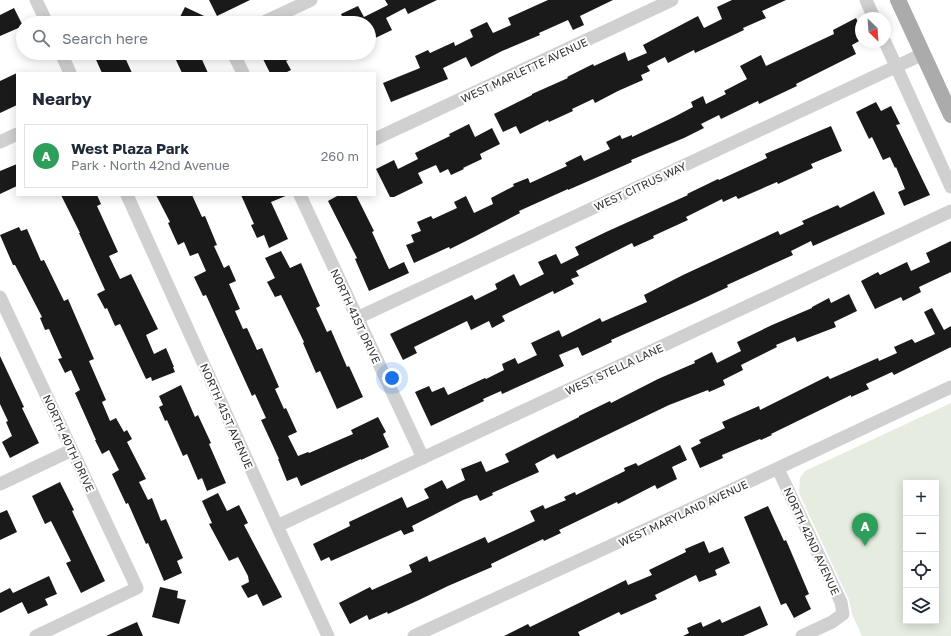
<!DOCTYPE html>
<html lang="en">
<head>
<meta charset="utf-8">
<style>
	body { margin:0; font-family:"Golos Text",sans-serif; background:#f6f6f7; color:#1f2937 }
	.controls { position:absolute; right:12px; bottom:12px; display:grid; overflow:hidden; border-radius:0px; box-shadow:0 2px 10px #0003 }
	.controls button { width:36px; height:36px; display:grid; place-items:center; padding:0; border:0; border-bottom:1px solid #e0e1e3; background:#fff; color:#1f2937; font:20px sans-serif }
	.compass { position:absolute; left:855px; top:12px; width:36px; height:36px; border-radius:50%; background:#fff; box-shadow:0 2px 10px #0003; rotate:155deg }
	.you { position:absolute; left:392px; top:378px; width:14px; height:14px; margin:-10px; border:3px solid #fff; border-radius:50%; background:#1a73e8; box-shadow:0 0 0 6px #1a73e833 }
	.badge { display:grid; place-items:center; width:26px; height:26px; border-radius:50%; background:#e63946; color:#fff; font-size:13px; font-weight:700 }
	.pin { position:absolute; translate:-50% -33px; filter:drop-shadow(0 1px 2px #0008) }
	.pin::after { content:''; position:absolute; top:21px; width:14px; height:12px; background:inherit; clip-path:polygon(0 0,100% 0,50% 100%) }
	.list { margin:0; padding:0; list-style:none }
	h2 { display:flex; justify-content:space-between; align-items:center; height:52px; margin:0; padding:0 16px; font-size:17px }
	h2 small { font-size:13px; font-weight:400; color:#747a83 }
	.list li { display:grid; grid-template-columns:26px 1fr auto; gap:12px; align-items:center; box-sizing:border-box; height:64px; margin:0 8px 8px; padding:0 8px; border:1px solid #e0e1e3; border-radius:0px }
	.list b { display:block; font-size:15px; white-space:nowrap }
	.list p { margin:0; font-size:13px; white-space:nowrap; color:#747a83 }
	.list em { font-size:13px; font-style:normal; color:#747a83 }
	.icon { flex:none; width:22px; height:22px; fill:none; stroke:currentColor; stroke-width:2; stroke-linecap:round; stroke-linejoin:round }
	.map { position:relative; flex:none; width:951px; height:636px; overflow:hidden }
	.search { position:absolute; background:#fff; box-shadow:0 2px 10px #0003; left:16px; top:16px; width:360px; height:44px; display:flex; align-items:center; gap:10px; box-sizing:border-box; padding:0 14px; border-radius:22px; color:#747a83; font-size:15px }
	.panel { position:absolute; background:#fff; box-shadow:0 2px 10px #0003; left:16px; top:72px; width:360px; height:124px; border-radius:0px }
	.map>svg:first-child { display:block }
	.green { fill:#e6ecdf; fill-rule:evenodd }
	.building { fill:#1a1a1a }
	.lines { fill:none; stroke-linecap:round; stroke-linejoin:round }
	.minor { stroke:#d0d0d0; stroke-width:13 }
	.major { stroke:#ababab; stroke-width:16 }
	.labels { text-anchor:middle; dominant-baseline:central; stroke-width:4; stroke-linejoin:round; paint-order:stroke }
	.street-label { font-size:11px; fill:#333; stroke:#fff }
</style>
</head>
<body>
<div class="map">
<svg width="951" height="636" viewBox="0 0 951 636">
	<rect width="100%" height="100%" fill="#fff"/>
	<path class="green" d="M951 403V636H862L852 614 849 600 799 493 800 478 805 471ZM906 483H936V621H906Z"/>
	<path class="building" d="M209 0H250L217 16Z
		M385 0H437L408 14 405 8 386 18 392 30 369 41V23H345L341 14 358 6 364 17 388 5Z
		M548 0H613L580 16 584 25 573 30 568 20 539 33 540 35 502 51 471 67 466 57 443 68 448 79 391 102 383 83 420 68 415 56 428 50 430 53 454 42 455 46 473 37 470 30 487 22 493 33 511 25 508 18Z
		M732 0H786L762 11 766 18 743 28 744 30 695 53 694 50 668 63 665 57 647 66 650 71 641 75 643 80 618 91 595 103 593 99 572 109 573 111 549 122 548 120 520 134 516 126 503 132 494 114 532 95V94L568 78 567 77 593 64 594 66 625 52 628 61 647 53 643 45 698 16 704 28 722 19 717 7Z
		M185 7 219 23H177Z
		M14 8 23 26 0 36V15Z
		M856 18 861 28V40L852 45 856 54 796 84 797 86 759 104 758 101 721 119 719 115 701 124 704 128 684 138 631 160 632 162 568 190V189L519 211 520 213 474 237 450 249 449 247 414 263 406 245 414 242 411 235 421 231 417 222 431 216 433 219 457 208 454 202 466 196 474 213 493 204 491 198 514 186 513 184 528 178 530 183 567 166 565 163 581 155 584 161 610 149 606 142 620 135 622 139 632 135V137L674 117 693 107 691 102 703 96 706 104 726 94 724 91 747 79 740 66 761 55 766 66 834 34 833 30Z
		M93 53H123L132 73H102Z
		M193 53H199L208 73H182L176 60Z
		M260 53H303L286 61 291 70 285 73H270Z
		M17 73V105L0 113V81Z
		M876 102 881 111 891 106 900 124 896 125 930 195 904 206 898 192 905 189 896 167 895 168 890 157 883 160 872 137 869 139 856 112Z
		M469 124 475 137 492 128 500 144 480 154 482 159 463 168 464 169 451 175 448 169 440 173 436 165 418 173 423 183 394 197H390L376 169 394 160 398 169 418 159 415 153 450 136 449 134Z
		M831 126 842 151 811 164 813 168 778 184 777 182 738 199 736 196 723 202 722 199 686 217 688 220 653 236 654 238 634 247 632 243 576 271 579 276 571 279 574 284 554 294 553 291 502 316 505 321 492 328 489 321 471 330 467 321 414 347 417 353 403 360 390 334 472 295 475 300 497 289 495 284 514 274 520 286 544 274 538 262 556 254 561 264 579 255 575 247 606 232 688 195 687 194 718 179 719 180 767 158 765 154Z
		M17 164V186L0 194V171Z
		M874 191 885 214 813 246 811 241 791 251 793 255 727 285 728 287 696 302 611 340 612 342 582 356 578 347 559 355 564 366 502 394 501 391 483 399 484 401 431 426 415 392 429 386 432 392 444 387 448 395 485 378 486 379 504 370 502 364 515 358 518 364 537 355 531 343 559 330 562 337 600 318 602 322 647 302 644 295 683 275 778 231 780 235 804 224 802 221 838 205 840 208Z
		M61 195H97L101 204 97 206 118 252 109 256 120 279 131 274 158 329 146 335 154 354 166 348 174 367H173L175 372 152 381 151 377 146 379 120 324 115 326 107 308 105 309 97 294 105 290 79 233H80Z
		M156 195H192L202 217 205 216 217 245 214 246 224 268 229 265 236 281 229 284 240 309 235 311 243 329 247 328 257 350 262 348 279 387 275 389 284 409 286 408 297 432 288 436 298 456 308 452 309 453 353 434 351 430 378 417 386 432 383 434 389 447 361 460V459L301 486 297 477 287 481 278 459H279L261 420 266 418 255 394 252 396 206 295 203 296 194 277 206 271 198 253 190 256 184 242 178 245 168 223 170 222Z
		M241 195H288L271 202 288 239 269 248 264 235 257 238 251 225 254 224Z
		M339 195H356L374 231 372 232 389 269 404 262 409 273 369 291 355 259 357 258 328 201Z
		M19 227 21 231 27 229 41 261 44 260 64 301 68 299 94 359 89 361 106 400 102 402 110 421 116 418 124 432 127 430 132 439 127 442 146 479 139 482 148 500 152 498 161 521 166 519 183 558 177 561 182 573 164 581 148 543 146 544 128 503 126 504 112 474 119 470 109 450 102 454 95 440H96L75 393 80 390 71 370 65 373 58 359 62 358 49 329 45 330 40 318 42 317 15 265H13L0 235Z
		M951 241V272L919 287 921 292 903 301 901 297 875 309 861 281 878 272 880 275 907 262 911 271 930 262 926 253Z
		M281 251 290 268 301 263 320 306 316 308 327 332 331 330 347 367 349 366 363 397 337 409 320 371 316 373 303 343 304 342 281 295 275 297 267 282 275 278 265 258Z
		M849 294 857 311 834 322 836 327 797 342 795 337 776 345 777 347 741 365 743 370 723 380 725 385 709 392 708 390 669 405 557 459 554 454 535 464 539 472 492 493 493 495 480 501 477 495 463 500 412 526 414 531 404 535 401 530 331 561 329 557 321 561 313 544 350 526 349 522 402 497 407 508 429 498 424 489 442 480 447 489 465 480 461 469 481 461 486 472 509 462 505 454 579 417V416L610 401 611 403 658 379 695 363 694 361 712 352 717 363 741 351 737 342 772 325 812 308V307L829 298 831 303Z
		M932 308 944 330 951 326V347L894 375 892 372 866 384 869 389 851 397V395L771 434 772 435 761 440 760 439 722 455 723 458 700 468 691 448 701 443 699 440 725 428 722 422 759 406 760 410 828 376 830 379 878 358 879 361 897 353 894 347 912 339 915 343 935 334 924 312Z
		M0 356 24 407 22 408 39 443 10 458 2 442 12 436 6 422 8 421 0 404Z
		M181 385 195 417 198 415 211 443 209 444 226 483 207 491 202 478 198 480 187 454 183 456 167 420 165 421 159 407 163 405 159 396Z
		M680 445 687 460 672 467 677 479 657 489 655 485 618 504 617 502 559 530 561 533 544 541 543 539 491 564 492 567 448 586 419 600 388 614 387 612 369 620 367 615 350 624 339 603 370 587 372 590 412 572 409 565 427 556 429 562 485 537 488 543 535 521 530 511 543 505 545 509 566 500 564 497 575 492 576 495 625 471 624 468 636 463 638 466Z
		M60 482 74 510 72 511 105 581 81 593 66 563 71 561 51 521 45 524 32 496Z
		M218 493 227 511 239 505 248 523 244 525 282 597 263 606 257 594 248 598 241 586 249 582 248 576 238 557 229 561 209 524 212 523 202 501Z
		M768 506 784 541 786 540 809 594 805 596 811 609 794 618 786 603 781 605 744 517Z
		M7 510 17 532 0 540V513Z
		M704 541 709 553 723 547 730 563 715 570 717 575 699 582 696 575 655 595 657 599 621 615 619 612 578 632 580 636H504L528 624 530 627 626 580 628 585 652 575 649 570 686 552 685 549Z
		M49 576 57 594 45 599 48 605 28 614 22 602 0 613V593L10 588 13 593Z
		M160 587 178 591 177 598 186 600 179 624 152 617Z
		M760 606 768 625 743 636H683L689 633 687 628 701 622 703 627 720 619 722 623Z
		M137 622 143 636H106Z"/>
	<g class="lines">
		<path class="minor" d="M36 0 47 23
			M866 0 874 18
			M262 23 311 0
			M885 42 951 187
			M61 53 70 73
			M233 53 243 73
			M375 139 672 0
			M0 142 17 134
			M127 195 277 526 328 636
			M300 195 423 458
			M0 297 137 588 36 636
			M357 318 923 54
			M778 469 841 602 843 614 832 622 802 636
			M0 484 72 450
			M277 526 951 211
			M414 636 710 500 951 387"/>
		<path class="major" d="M898 0 951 115"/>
	</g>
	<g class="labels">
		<g class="street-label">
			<text transform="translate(524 70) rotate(-25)">WEST MARLETTE AVENUE</text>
			<text transform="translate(640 186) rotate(-25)">WEST CITRUS WAY</text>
			<text transform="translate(356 316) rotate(65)">NORTH 41ST DRIVE</text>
			<text transform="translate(614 369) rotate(-25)">WEST STELLA LANE</text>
			<text transform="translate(227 416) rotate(66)">NORTH 41ST AVENUE</text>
			<text transform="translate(69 443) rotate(65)">NORTH 40TH DRIVE</text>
			<text transform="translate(683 513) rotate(-25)">WEST MARYLAND AVENUE</text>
			<text transform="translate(812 541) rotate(65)">NORTH 42ND AVENUE</text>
		</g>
	</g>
</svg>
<div class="controls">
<button>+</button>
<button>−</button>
<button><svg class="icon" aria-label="locate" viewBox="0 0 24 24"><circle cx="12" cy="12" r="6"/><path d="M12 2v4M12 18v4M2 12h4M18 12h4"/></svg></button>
<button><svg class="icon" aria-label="layers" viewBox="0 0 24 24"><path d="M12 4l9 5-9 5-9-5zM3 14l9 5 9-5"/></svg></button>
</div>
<svg class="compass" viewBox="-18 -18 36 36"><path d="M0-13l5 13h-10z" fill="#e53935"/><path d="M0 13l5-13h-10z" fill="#747a83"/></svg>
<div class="you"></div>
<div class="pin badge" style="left:865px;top:546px;background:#2e9e5b">A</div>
<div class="search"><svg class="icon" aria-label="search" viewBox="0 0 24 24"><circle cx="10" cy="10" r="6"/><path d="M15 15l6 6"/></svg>Search here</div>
<section class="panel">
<h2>Nearby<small></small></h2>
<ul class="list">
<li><span class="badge" style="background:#2e9e5b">A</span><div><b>West Plaza Park</b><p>Park · North 42nd Avenue</p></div><em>260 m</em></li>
</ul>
</section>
</div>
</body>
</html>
